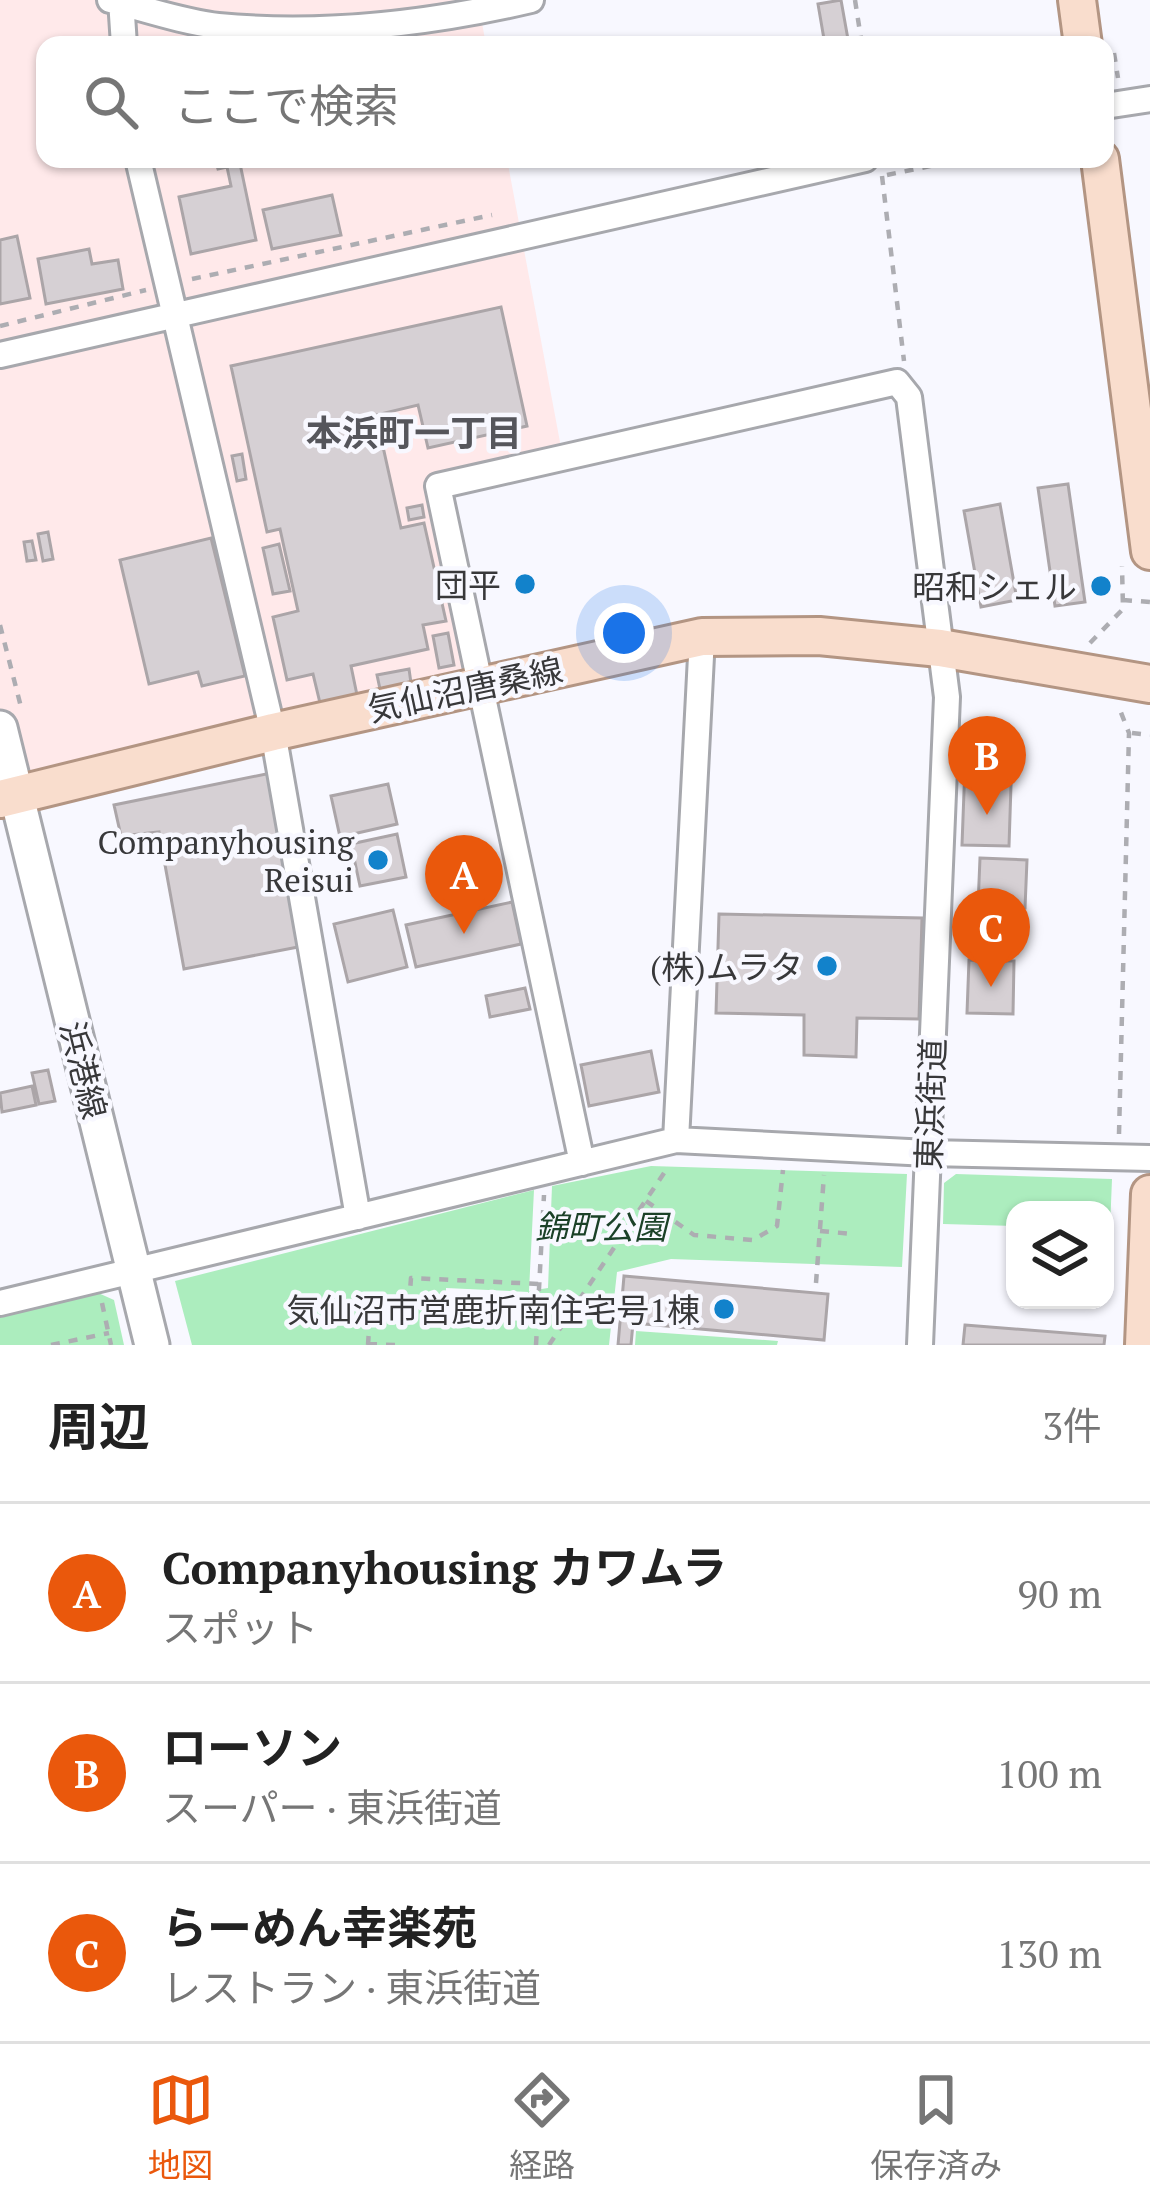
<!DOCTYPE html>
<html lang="ja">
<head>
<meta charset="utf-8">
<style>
	body { margin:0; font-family:"PT Serif","Noto Sans JP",serif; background:#f2f2f2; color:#222 }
	.controls { position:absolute; right:36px; bottom:36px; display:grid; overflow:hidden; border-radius:24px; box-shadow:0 3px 9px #0004 }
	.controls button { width:108px; height:108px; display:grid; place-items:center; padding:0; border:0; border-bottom:3px solid #e0e0e0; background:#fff; color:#222; font:60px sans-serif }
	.you { position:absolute; left:624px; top:633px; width:42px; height:42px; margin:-30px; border:9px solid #fff; border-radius:50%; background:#1a73e8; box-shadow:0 0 0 18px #1a73e833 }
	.badge { display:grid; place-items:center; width:78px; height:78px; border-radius:50%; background:#ea580c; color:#fff; font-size:39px; font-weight:700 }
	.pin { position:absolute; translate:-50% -99px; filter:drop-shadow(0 3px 6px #0008) }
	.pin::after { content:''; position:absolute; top:63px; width:42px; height:36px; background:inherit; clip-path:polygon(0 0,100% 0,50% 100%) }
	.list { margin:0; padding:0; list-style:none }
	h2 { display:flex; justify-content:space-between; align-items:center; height:156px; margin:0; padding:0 48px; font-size:51px }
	h2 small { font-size:39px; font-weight:400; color:#767676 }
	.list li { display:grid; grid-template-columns:78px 1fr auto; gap:36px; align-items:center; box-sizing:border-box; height:180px; padding:0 48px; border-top:3px solid #e0e0e0 }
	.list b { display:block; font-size:45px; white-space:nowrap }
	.list p { margin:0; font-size:39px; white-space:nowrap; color:#767676 }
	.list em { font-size:39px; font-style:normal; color:#767676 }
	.icon { flex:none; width:66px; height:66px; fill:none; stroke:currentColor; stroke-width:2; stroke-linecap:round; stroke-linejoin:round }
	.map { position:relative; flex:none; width:1150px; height:1345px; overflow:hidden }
	.search { position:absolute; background:#fff; box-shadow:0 3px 9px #0004; left:36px; right:36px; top:36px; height:132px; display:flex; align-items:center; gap:30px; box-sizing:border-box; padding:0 42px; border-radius:24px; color:#767676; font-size:45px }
	.sheet { height:696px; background:#fff }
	nav { display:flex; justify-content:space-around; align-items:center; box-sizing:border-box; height:168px; border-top:3px solid #e0e0e0; background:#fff; font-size:33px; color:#767676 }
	nav a { display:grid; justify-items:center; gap:6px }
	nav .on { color:#ea580c }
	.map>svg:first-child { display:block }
	.industrial { fill:#ffe9ea }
	.green { fill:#acedbe; fill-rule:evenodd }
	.building { fill:#d6d0d4; stroke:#aba5a8; stroke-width:3 }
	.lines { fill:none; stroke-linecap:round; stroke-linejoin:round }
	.street-casing { stroke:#a7a8ad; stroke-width:30 }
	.secondary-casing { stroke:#a7a8ad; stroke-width:39 }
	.primary-casing { stroke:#b39583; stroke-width:42 }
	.path { stroke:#adadb2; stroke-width:4.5; stroke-dasharray:9 9; stroke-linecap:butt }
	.street { stroke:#fff; stroke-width:24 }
	.secondary { stroke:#fff; stroke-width:33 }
	.primary { stroke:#f9ddcd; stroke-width:36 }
	.poi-dot { fill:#1282cb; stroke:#f8f8ff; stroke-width:4.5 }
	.labels { text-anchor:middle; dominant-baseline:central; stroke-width:9; stroke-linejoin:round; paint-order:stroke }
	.poi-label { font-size:33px; fill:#38383a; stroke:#f8f8ff; text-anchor:end }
	.street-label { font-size:33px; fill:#38383a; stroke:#f8f8ff }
	.park-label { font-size:33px; font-style:italic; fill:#1b4128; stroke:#f8f8ff }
	.neighbourhood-label { font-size:36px; font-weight:bold; fill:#55555b; stroke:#f8f8ff }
</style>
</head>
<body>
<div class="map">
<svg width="1150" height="1345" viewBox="0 0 1150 1345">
	<rect width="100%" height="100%" fill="#f8f8ff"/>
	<path class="industrial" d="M0 0H483L480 12 486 45H45V159H507L563 458 438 486 481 686 0 800Z"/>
	<path class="green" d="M651 1166 907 1174 902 1267 671 1259 617 1272 609 1345H192L175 1281 534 1190 529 1291 548 1288 552 1186ZM446 1288 528 1292 527 1321 425 1317 446 1309Z
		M956 1174 1112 1179 1110 1229 1105 1228V1210H1015V1226L943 1224 944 1183Z
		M96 1292 114 1300 124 1345H0V1315Z
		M636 1331 778 1341 777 1345H635Z"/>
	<path class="building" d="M841 0 849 45H825L818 4Z
		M215 159H239L256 240 191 254 179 197 231 186 227 167 218 169Z
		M332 195 341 235 272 249 263 210Z
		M17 236 30 298 0 304V240Z
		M89 249 92 264 118 260 123 289 46 304 38 259Z
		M501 307 527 426 428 448 418 405 376 415 401 528 424 523 446 621 423 625 428 649 351 666 357 695 320 703 313 674 287 680 273 617 298 611 280 529 267 532 231 366Z
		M412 419 415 433 387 438 384 423Z
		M242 454 246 479 237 481 232 456Z
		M1068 484 1085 602 1055 606 1038 488Z
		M1000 504 1017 600 981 607 964 511Z
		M422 505 424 517 409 520 407 508Z
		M48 532 53 559 43 561 38 534Z
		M211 538 245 676 202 686 198 672 149 684 120 560Z
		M32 541 36 560 27 561 24 542Z
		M279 544 290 591 273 594 263 548Z
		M448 633 454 665 439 668 433 636Z
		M409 669 411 683 380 689 377 675Z
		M965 765 1003 766V784L1011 785 1009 846 962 845Z
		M271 773 298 947 184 969 159 832 121 836 114 805Z
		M388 784 397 824 340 837 331 796Z
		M397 834 406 877 360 886 351 844Z
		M980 858 1027 860 1025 908 978 906Z
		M512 902 521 944 416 967 406 925Z
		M393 910 407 967 348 982 334 924Z
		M719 914 922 918 919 1019 857 1018 856 1057 804 1055V1015L716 1013Z
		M969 960 1014 961 1013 1014 967 1013Z
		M525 988 530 1009 490 1017 486 996Z
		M651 1051 659 1092 589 1106 581 1065Z
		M48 1070 55 1101 39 1104 32 1073Z
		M32 1086 36 1105 2 1112 0 1093Z
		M624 1276 828 1294 824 1340 633 1323 631 1345H618Z
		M965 1325 1105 1336 1104 1345H963Z"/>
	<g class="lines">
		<g class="street-casing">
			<path id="street" d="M110 0C145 9 183 22 218 26 325 36 428 24 531 0
				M121 0 124 45
				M1105 106 1150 99
				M138 159 273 732 358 1217
				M0 355 865 159
				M676 1140 702 637
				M582 1163 438 486 897 382 909 397 947 697 920 1345
				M0 1303 676 1140 928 1153 1150 1158"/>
		</g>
		<g class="secondary-casing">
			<path id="secondary" d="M0 728 152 1345"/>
		</g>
		<g class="primary-casing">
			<path id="primary" d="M1077 0 1083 45
				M1100 159 1150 551
				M0 799 273 732 702 637 819 636 940 648 1150 684
				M1144 1345 1150 1194"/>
		</g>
		<path class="path" d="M855 0 862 45
			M1114 53 1118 78
			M887 175 964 159
			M882 176 904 361
			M192 279 492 215
			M0 326 146 290
			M1123 600 1150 602
			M0 625 21 707
			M1090 643 1123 609 1122 566
			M1132 733 1150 735
			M1119 1134 1129 733 1120 710
			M646 1201 694 1235 753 1240 777 1226 783 1170
			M820 1231 853 1234
			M816 1283 824 1175
			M102 1303 111 1345
			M368 1344 395 1345
			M51 1345 109 1333
			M368 1345 370 1315 382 1316 409 1304 411 1278 540 1284
			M536 1345 544 1195
			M549 1345 666 1170"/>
		<use href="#street" class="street"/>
		<use href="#secondary" class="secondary"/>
		<use href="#primary" class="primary"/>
	</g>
	<g class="poi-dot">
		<circle cx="525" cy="584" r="12"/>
		<circle cx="1101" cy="586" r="12"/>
		<circle cx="378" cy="860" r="12"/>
		<circle cx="827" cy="966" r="12"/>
		<circle cx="724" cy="1309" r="12"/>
	</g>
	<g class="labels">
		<g class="poi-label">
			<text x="501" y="584">団平</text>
			<text x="1077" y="586">昭和シェル</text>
			<text x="354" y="841">Companyhousing<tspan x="354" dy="38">Reisui</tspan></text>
			<text x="803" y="966">(株)ムラタ</text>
			<text x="700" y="1309">気仙沼市営鹿折南住宅号1棟</text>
		</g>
		<g class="street-label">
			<text transform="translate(465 689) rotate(-12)">気仙沼唐桑線</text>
			<text transform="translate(84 1070) rotate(76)">浜港線</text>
			<text transform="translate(930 1104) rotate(-88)">東浜街道</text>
		</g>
		<g class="park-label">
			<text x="601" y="1226">錦町公園</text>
		</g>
		<g class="neighbourhood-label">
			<text x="414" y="432">本浜町一丁目</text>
		</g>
	</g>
</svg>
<div class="controls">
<button><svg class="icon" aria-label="layers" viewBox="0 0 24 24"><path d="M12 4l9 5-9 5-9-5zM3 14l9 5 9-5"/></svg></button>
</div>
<div class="you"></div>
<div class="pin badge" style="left:464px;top:934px">A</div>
<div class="pin badge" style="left:987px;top:815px">B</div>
<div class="pin badge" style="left:991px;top:987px">C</div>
<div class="search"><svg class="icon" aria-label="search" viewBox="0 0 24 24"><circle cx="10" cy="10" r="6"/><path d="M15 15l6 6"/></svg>ここで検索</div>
</div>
<section class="sheet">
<h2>周辺<small>3件</small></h2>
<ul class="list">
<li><span class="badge">A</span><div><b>Companyhousing カワムラ</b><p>スポット</p></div><em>90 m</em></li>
<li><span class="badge">B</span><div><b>ローソン</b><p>スーパー · 東浜街道</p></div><em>100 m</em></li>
<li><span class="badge">C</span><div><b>らーめん幸楽苑</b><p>レストラン · 東浜街道</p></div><em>130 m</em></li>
</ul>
</section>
<nav>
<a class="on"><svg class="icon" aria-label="map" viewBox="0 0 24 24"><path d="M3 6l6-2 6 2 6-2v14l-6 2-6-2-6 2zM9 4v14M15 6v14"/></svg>地図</a>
<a><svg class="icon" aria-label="directions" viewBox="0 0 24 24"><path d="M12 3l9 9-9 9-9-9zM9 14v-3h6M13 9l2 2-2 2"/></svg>経路</a>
<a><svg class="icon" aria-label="saved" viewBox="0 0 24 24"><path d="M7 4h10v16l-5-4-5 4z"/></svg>保存済み</a>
</nav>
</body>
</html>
